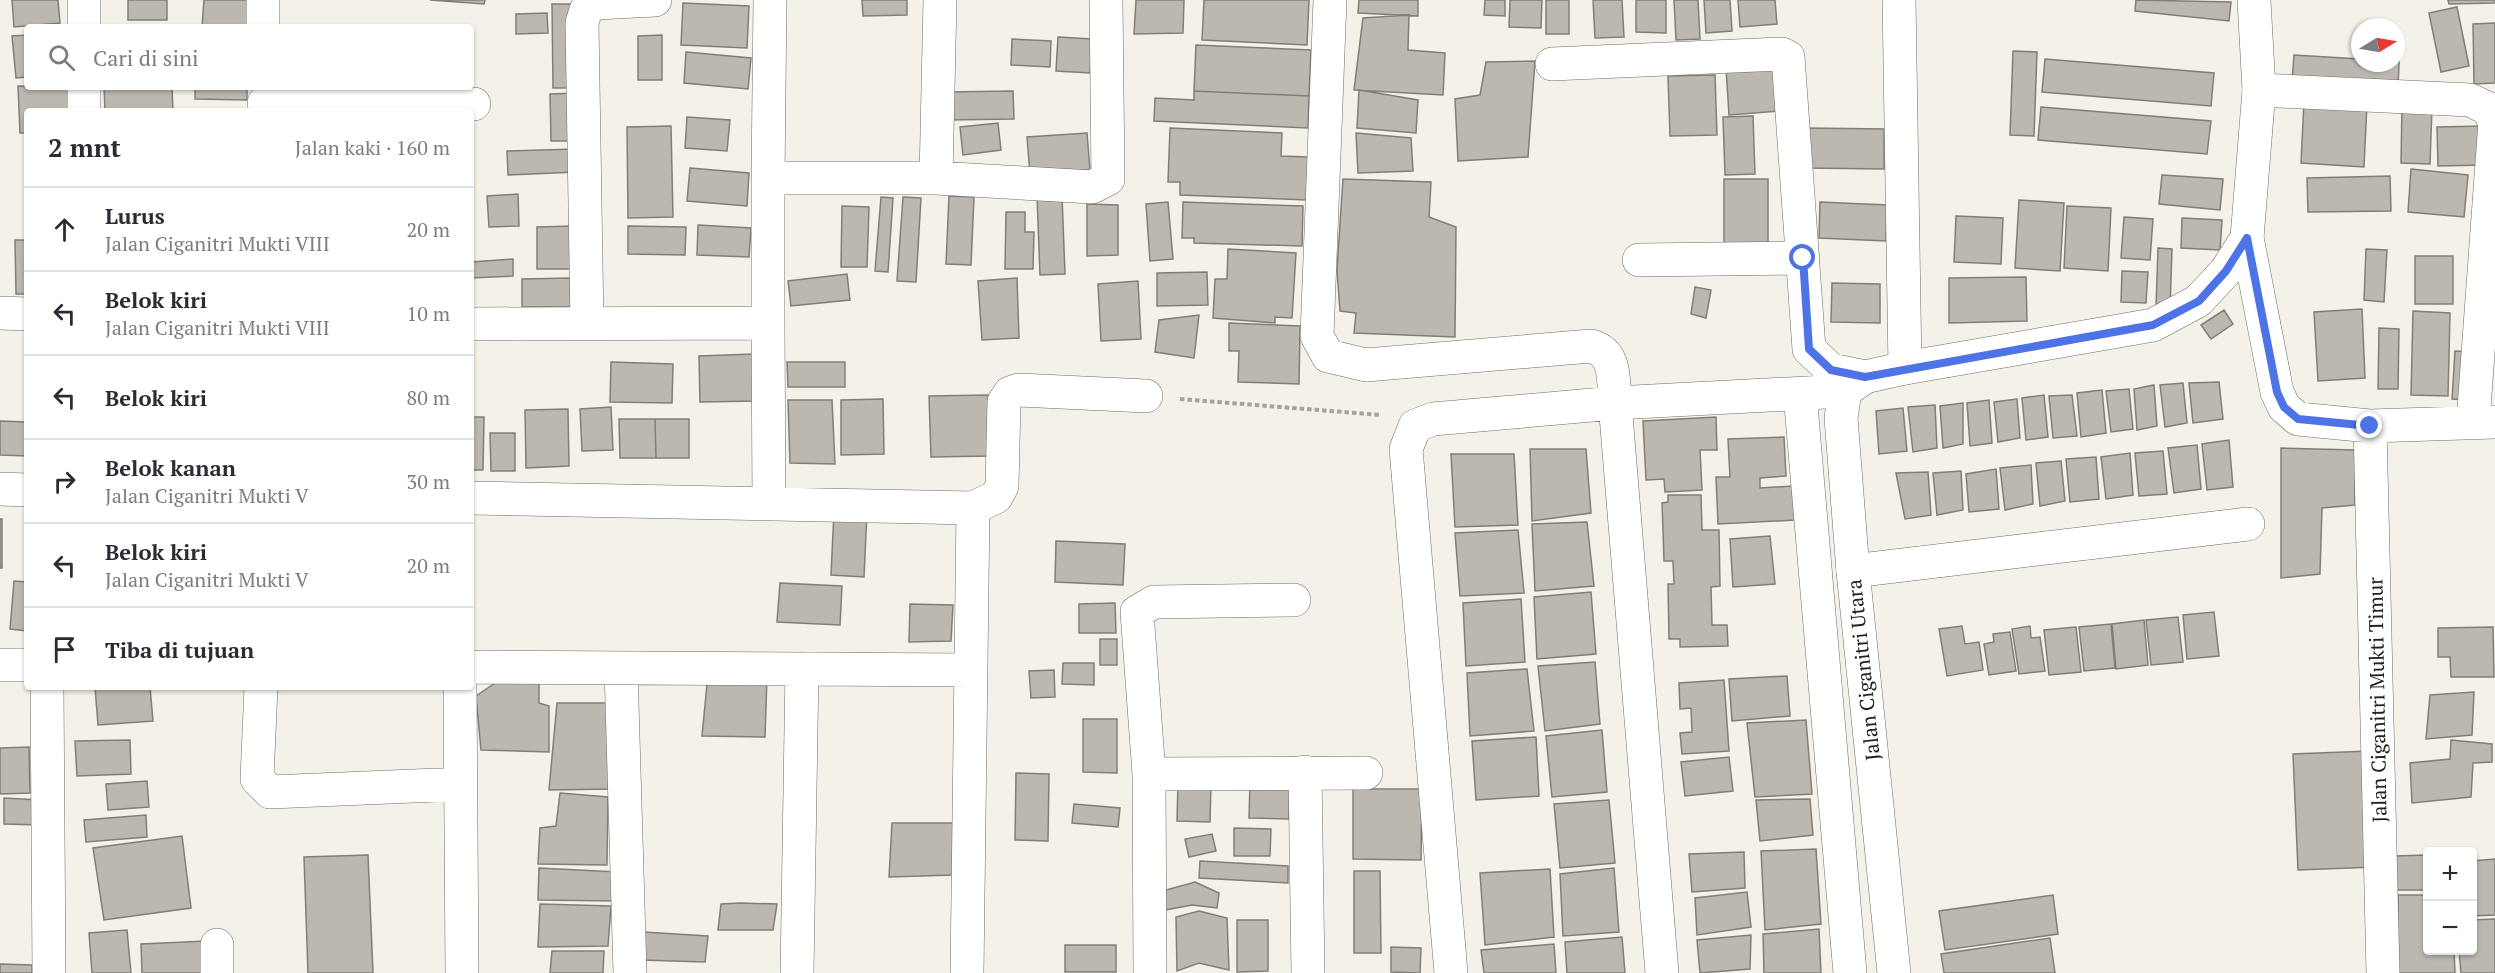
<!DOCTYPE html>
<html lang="id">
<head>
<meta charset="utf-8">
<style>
	body { margin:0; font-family:"PT Serif",serif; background:#f7f7f7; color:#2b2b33 }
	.controls { position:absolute; right:18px; bottom:18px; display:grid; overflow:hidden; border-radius:6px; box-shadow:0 2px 4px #0004 }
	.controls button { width:54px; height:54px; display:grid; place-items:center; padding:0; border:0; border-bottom:2px solid #e1e1e2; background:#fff; color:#2b2b33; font:30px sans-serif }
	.compass { position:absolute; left:2351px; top:18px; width:54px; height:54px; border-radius:50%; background:#fff; box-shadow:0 2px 4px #0004; rotate:79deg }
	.stop { position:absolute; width:18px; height:18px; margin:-14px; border:4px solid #4e73e6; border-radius:50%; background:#fff }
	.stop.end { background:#4e73e6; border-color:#fff; box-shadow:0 2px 6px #0008 }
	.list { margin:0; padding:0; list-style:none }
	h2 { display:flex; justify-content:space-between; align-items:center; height:78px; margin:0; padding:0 24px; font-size:26px }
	h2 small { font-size:20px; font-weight:400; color:#7c7c81 }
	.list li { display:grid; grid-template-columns:39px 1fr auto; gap:18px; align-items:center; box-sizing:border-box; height:84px; padding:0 24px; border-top:2px solid #e1e1e2 }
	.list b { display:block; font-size:22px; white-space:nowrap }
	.list p { margin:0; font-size:20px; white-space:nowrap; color:#7c7c81 }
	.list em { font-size:20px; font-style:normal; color:#7c7c81 }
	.icon { flex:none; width:33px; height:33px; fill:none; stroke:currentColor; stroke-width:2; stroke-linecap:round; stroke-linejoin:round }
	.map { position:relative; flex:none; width:2495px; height:973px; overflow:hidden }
	.search { position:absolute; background:#fff; box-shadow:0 2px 4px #0004; left:24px; top:24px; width:450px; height:66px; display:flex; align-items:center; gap:15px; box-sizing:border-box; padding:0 21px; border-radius:6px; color:#7c7c81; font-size:22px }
	.panel { position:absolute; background:#fff; box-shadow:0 2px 4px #0004; left:24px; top:108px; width:450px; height:582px; border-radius:6px }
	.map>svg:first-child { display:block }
	.building { fill:#bcb8b0; stroke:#827e77; stroke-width:1.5 }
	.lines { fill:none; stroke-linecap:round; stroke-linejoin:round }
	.street-casing { stroke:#6f6c65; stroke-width:34 }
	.secondary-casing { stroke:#6f6c65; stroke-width:34 }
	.path { stroke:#a6a39d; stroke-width:4; stroke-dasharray:4.5 3; stroke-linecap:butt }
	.street { stroke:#fff; stroke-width:33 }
	.secondary { stroke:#fff; stroke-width:33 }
	.route { stroke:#4e73e6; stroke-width:8 }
	.labels { text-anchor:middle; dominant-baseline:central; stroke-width:4.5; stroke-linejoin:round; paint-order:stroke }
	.street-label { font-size:20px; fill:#23211e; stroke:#fff }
</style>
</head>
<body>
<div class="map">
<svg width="2495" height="973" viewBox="0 0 2495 973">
	<rect width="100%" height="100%" fill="#f4f1e8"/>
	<path class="building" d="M12 0H58L60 23 14 27Z
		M128 0H167V20H128Z
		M204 0H249L247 27H202Z
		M430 0H485L484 4Z
		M862 0H907V15L863 16Z
		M1136 0H1184L1183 33 1134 34Z
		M1204 0H1309L1307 45 1202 40Z
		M1359 0H1418V16L1358 13Z
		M1485 0H1505V16L1484 15Z
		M1510 0H1542L1541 28 1509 27Z
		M1546 0H1569V34H1546Z
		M1593 0H1622L1624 37 1595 38Z
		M1636 0H1666V33L1636 32Z
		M1674 0H1698L1700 39 1676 40Z
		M1704 0H1730L1732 31 1706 33Z
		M1738 0H1775L1777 24 1740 27Z
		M2136 0 2231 2 2229 21 2135 11Z
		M2448 0H2495V3L2449 4Z
		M683 3 749 6 747 48 681 45Z
		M552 4H575V88H553Z
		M2457 7 2469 66 2441 72 2429 13Z
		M547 13 548 33 516 34V14Z
		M1409 15 1408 50 1445 53 1443 95 1354 90 1363 18Z
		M2495 23V83L2474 84 2473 24Z
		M27 35V77L16 78 12 36Z
		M662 35V80H638V36Z
		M1058 37 1092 39 1090 73 1056 71Z
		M1012 39 1051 41 1050 67 1011 65Z
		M2396 43H2400L2398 87 2292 81 2294 55 2360 59V63H2396Z
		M1196 45 1311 50 1309 96 1194 91Z
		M2013 51 2037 52 2034 136 2010 135Z
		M686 52 751 58 748 89 684 83Z
		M2045 59 2214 73 2211 106 2042 92Z
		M1535 61 1528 157 1458 161 1455 99 1480 95 1486 62Z
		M1778 65 1780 111 1729 115 1726 68Z
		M1715 75 1717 135 1670 136 1668 76Z
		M18 86 69 87 70 111H27V133H20Z
		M104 87H172L173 111H105Z
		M195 87H247V100L195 99Z
		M1359 90 1418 100 1416 133 1357 128Z
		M1013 91 1014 119 946 120 945 92Z
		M1194 91 1309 96 1308 128 1154 121 1155 98 1194 100Z
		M576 93V141H551L550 94Z
		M2304 101 2367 103 2364 167 2301 163Z
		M2402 106 2432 107 2430 164 2401 163Z
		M2041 107 2211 121 2207 154 2038 140Z
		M1753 116 1755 174 1725 175 1723 117Z
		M687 117 730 120 727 151 685 148Z
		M998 123 1001 150 963 155 960 127Z
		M671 126 673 217 628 218 627 127Z
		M2485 126 2486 165 2438 166 2437 127Z
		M1170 128 1282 133 1281 156 1308 157 1307 200 1180 195V182H1168Z
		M1806 128 1884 129V169L1806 168Z
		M1087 133 1090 170 1030 174 1027 137Z
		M1356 133 1411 138 1413 171 1358 173Z
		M576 149V172L508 175 507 151Z
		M690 168 749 173 747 206 687 201Z
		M2411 169 2468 175 2464 217 2408 212Z
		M2162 175 2223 179 2220 210 2159 204Z
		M2390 176 2391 211 2308 212 2307 178Z
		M1343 179 1431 182 1429 217 1456 227 1455 337 1354 333 1356 313 1340 311 1337 270Z
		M1724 179H1768V244L1724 243Z
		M518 194 519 226 489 227 487 196Z
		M949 196 974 197 971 265 946 264Z
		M1037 196H1062L1065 274 1040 275Z
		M881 197 893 198 888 272 875 271Z
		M903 197 921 198 916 282 897 281Z
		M2019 200 2064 203 2060 271 2015 268Z
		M1168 202 1173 259 1150 261 1146 204Z
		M1183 202 1303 206 1302 246 1194 243V238H1182Z
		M1820 202 1887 205 1886 241 1819 238Z
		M1087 204 1118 205V255L1087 256Z
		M842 206 869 207 867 267H841Z
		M2067 206 2111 208 2108 271 2064 268Z
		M1006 212H1025V232H1034L1033 269H1005Z
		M1956 216 2003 218 2001 264 1954 262Z
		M2124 217 2153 219 2150 260 2121 258Z
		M2182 218 2222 220 2220 250 2181 248Z
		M698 225 751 228 749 257 697 255Z
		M574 226 575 269H537V227Z
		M628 226 686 227 685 255 628 254Z
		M15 240H27V294H16Z
		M2158 248 2172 249 2170 309 2156 308Z
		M1228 249 1296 253 1292 318 1275 317V323L1213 318 1215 279H1227Z
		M2366 249 2387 250 2384 302 2364 300Z
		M2415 256H2453V304H2415Z
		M513 259V276L471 278V262Z
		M2122 271 2148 272 2146 303 2121 302Z
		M1207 272 1208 305 1157 306V273Z
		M847 274 850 300 791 306 788 281Z
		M2026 277 2027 321 1949 323V278Z
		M570 278 571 307H522V279Z
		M1017 278 1019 338 982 340 978 281Z
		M1138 281 1141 339 1101 341 1098 284Z
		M1832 283 1880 284V323L1831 322Z
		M1695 287 1711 290 1706 318 1691 314Z
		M2362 309 2365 378 2318 381 2314 312Z
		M2224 310 2233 324 2211 339 2201 325Z
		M2413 311 2450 313 2448 396 2411 395Z
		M1199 315 1194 358 1155 352 1159 320Z
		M1229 323 1300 326 1299 384 1238 382 1239 351H1229Z
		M2379 328 2399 329 2398 389H2378Z
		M2455 351 2473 352 2470 400 2452 399Z
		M754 354 756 401 700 402 699 356Z
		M611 362 673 364 672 403 610 402Z
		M787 362H845V387H788Z
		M2219 382 2223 419 2193 423 2189 383Z
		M2183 383 2187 423 2165 427 2160 385Z
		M2154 385 2157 426 2137 430 2134 389Z
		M2129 389 2133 429 2111 432 2106 391Z
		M2102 390 2106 433 2081 437 2077 393Z
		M988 395 990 456 931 457 929 396Z
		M2044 395 2048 437 2026 440 2022 398Z
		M2072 395 2077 436 2053 438 2049 396Z
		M883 399 884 454 841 455V400Z
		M2017 399 2020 438 1998 442 1994 402Z
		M788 400H832L835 464 790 463Z
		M1989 400 1992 443 1970 446 1967 403Z
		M1963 403V444L1943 448 1940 406Z
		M1935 405 1937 448 1913 452 1908 407Z
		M611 407 613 450 582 451 580 409Z
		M1903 408 1907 451 1879 454 1876 411Z
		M568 409 569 466 526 468 525 410Z
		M471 417H484L483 470H471Z
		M1716 417 1717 450H1700L1702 490 1665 492 1664 479 1646 480 1643 421Z
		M619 419H655L656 458H620Z
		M655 419H689V458H656Z
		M0 421 27 422V456L0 455Z
		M490 433H515V471H491Z
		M1784 437 1786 476 1760 478V488L1793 486 1795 520 1718 524 1716 477H1730L1728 439Z
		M2229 440 2233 487 2207 490 2202 444Z
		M2197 445 2201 489 2174 493 2168 448Z
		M2281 448 2355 450V505L2322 508 2320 574 2281 578Z
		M1530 449H1586L1591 513 1532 521Z
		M2163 451 2167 494 2139 496 2135 453Z
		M2130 453 2133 495 2106 499 2101 457Z
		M1451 454H1514L1518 525 1455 527Z
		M2096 457 2099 499 2070 502 2066 459Z
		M2061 461 2065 501 2040 506 2036 463Z
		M2031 465 2033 504 2005 510 2000 468Z
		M1996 469 1999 509 1969 512 1966 474Z
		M1961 471 1963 510 1937 515 1933 473Z
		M1928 472 1931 515 1905 519 1896 473Z
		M1668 495H1701L1702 530H1719L1720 586 1711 587 1712 625H1727L1728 646 1680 647V639H1669L1668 584H1674L1673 561H1664L1663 530 1662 503 1668 502Z
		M834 511 867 512 864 577 831 575Z
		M0 519H2V568H0Z
		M1587 522 1594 586 1535 591 1532 524Z
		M1518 530 1524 593 1460 596 1455 533Z
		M1770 536 1775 584 1733 587 1730 539Z
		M1056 541 1125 544 1123 585 1055 582Z
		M14 581 27 582V631L10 629Z
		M780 583 842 586 840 625 777 622Z
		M1591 592 1596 654 1537 659 1534 597Z
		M1521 599 1525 662 1466 666 1463 603Z
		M1115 603 1116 633H1079V604Z
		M910 604 953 605 951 641 909 642Z
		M2214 612 2219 656 2187 659 2183 615Z
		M2178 617 2183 662 2151 665 2146 620Z
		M2144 620 2148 665 2116 669 2112 624Z
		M2111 624 2115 668 2084 671 2079 627Z
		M1962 626 1965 644 1979 642 1983 670 1947 676 1939 629Z
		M2030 626 2031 638 2040 637 2045 671 2019 674 2012 629Z
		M2076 627 2081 672 2049 675 2044 630Z
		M2493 627 2494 677H2451L2450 657H2438V628Z
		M2010 632 2016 671 1989 675 1984 644 1994 642 1993 634Z
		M1100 639H1117V665H1100Z
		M1595 662 1600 724 1545 731 1538 666Z
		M1063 663H1094V685L1062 684Z
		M1527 669 1534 731 1470 736 1467 673Z
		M1054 670 1055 697 1031 698 1029 671Z
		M708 674 767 677 765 737 702 736Z
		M1787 676 1790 716 1732 721 1729 679Z
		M539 679V703L549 706V752L481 750 476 696 498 681Z
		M1724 680 1729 751 1682 754 1680 733 1692 732 1691 708 1680 709 1679 683Z
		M95 687H150L153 721 98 725Z
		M2474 692 2472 735 2426 739 2430 695Z
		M557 703H611L610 789 549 790Z
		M1083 719H1117V773L1083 772Z
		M1806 720 1812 794 1755 797 1747 723Z
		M1602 730 1607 792 1552 797 1546 736Z
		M1536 737 1539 796 1476 800 1472 741Z
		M130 740 131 774 77 776 75 741Z
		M2451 740 2492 744V762L2473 763 2471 797 2412 803 2410 763 2450 759Z
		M29 747 30 793 0 794V748Z
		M2369 751 2375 867 2298 870 2293 754Z
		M1729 757 1733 791 1685 796 1681 762Z
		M1016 773 1049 774 1048 841 1015 840Z
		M147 781 149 807 108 810 106 784Z
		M1178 783 1211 784 1210 822 1177 821Z
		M1250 783 1290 784 1289 819 1249 818Z
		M1353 789H1422L1421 860 1353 859Z
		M560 793 608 797 607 865 538 864 540 828 556 826Z
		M4 798 40 800 39 825 4 824Z
		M1810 799 1813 835 1760 841 1756 800Z
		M1609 800 1615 863 1560 868 1554 804Z
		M1074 804 1120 808 1118 827 1072 823Z
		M146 815 147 837 86 842 84 820Z
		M892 823H953L954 875 889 877Z
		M1234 828 1271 829 1270 856H1234Z
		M1212 834 1216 851 1189 857 1185 839Z
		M182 836 191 908 104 920 93 848Z
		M1816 849 1821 924 1765 930 1761 851Z
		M1744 852 1745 888 1692 892 1689 854Z
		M368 855 373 973H308L304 857Z
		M2428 855V890H2392L2394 856Z
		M2495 859V915L2472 916V861Z
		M1200 861 1288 866V883L1199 878Z
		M539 868 618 872V901L538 900Z
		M1614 868 1619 932 1563 936 1560 874Z
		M1550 869 1554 937 1485 945 1480 873Z
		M1354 871H1380L1381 953H1354Z
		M1195 882 1219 893 1217 908 1192 905 1165 910 1166 890Z
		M1747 892 1751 927 1697 935 1695 898Z
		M2053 895 2058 934 1945 950 1939 911Z
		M2398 895H2428V950H2454L2455 973H2397Z
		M740 903 777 904 773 930H718L721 904Z
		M540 904 611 906 608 946 538 947Z
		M1199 911 1227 918 1229 970 1199 963 1177 971 1176 917Z
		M2495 919V973H2461L2459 950H2472V920Z
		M1237 920H1268V971L1237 972Z
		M1819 929 1821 973H1764L1763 934Z
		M127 930 131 973H92L89 933Z
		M643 932 708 936 705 962 642 960Z
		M1751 935 1750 969 1700 973 1697 940Z
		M1622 937 1625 973H1567L1565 942Z
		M2050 938 2055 973H1944L1941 954Z
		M206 941 208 973H142L141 944Z
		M1554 944 1556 973H1484L1481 950Z
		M1065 945H1116V972H1065Z
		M1391 947 1421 948 1420 973 1391 972Z
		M552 951H604L603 973H550Z
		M0 964 32 965V973H0Z"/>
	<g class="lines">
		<g class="street-casing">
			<path id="street" d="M84 0V27
				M263 0V27
				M1330 0 1317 336 1328 356 1366 365 1591 346C1617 353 1613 380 1615 403L1433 419 1415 426 1406 449 1451 973
				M1899 0 1905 368
				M1552 64 1782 54 1788 57 1809 349 1831 370 1865 377
				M84 87V111
				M2259 90 2470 100 2487 108 2495 122 2473 422
				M264 103 474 104
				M768 178 770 0
				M936 178 940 0
				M2247 238 2277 392 2284 407 2298 419 2370 426 2494 422
				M1639 260 1803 258
				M0 313 27 314
				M587 323 582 23 586 10 596 3 655 0
				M768 323V178H936L1092 187 1108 179 1106 0
				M471 324 768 323 769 504
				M1800 394 1850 973
				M2370 426 2383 973
				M0 489 27 490
				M471 498 973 508 967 973
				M973 508 996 497 1002 486 1004 402 1010 393 1019 390 1146 396
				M1853 571 2248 524
				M1294 600 1154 602 1137 612 1149 774 1366 773
				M0 665H27
				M471 667 802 669 797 973
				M621 669 630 973
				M802 669 971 670
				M47 687 49 973
				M261 687 257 779 270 792 461 784
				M460 687 462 973
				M1305 772 1308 973
				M1149 774 1150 973
				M217 945V973
				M1662 973 1615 403 1845 391"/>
		</g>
		<g class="secondary-casing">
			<path id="secondary" d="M1894 973 1853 571 1841 418 1845 391 1865 377 1905 368 2153 325 2198 301 2226 271 2247 238 2259 90 2254 0"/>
		</g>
		<path class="path" d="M1180 399 1381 415"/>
		<use href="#street" class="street"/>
		<use href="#secondary" class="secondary"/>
	</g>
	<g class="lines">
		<path class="route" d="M1803 258 1809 349 1831 370 1865 377 2153 325 2199 301 2226 271 2247 238 2277 392 2284 407 2298 419 2370 426"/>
	</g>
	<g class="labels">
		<g class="street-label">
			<text transform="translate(1863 670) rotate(-96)">Jalan Ciganitri Utara</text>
			<text transform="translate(2377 700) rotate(-91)">Jalan Ciganitri Mukti Timur</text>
		</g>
	</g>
</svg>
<div class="controls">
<button>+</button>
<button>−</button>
</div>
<svg class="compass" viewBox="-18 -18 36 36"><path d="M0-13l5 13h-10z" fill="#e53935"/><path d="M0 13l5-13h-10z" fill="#7c7c81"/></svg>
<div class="stop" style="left:1803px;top:258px"></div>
<div class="stop end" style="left:2370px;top:426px"></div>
<div class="search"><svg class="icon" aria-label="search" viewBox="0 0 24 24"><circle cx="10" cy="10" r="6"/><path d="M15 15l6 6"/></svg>Cari di sini</div>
<section class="panel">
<h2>2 mnt<small>Jalan kaki · 160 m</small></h2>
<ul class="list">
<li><svg class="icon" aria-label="ahead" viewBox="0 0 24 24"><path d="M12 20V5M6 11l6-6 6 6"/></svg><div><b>Lurus</b><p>Jalan Ciganitri Mukti VIII</p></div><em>20 m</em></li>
<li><svg class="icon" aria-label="left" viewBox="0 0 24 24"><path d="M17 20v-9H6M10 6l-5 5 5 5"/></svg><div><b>Belok kiri</b><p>Jalan Ciganitri Mukti VIII</p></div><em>10 m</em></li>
<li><svg class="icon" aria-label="left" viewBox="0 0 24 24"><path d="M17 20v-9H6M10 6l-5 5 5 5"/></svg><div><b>Belok kiri</b></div><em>80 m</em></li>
<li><svg class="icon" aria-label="right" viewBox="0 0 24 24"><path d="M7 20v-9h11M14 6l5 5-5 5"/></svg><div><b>Belok kanan</b><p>Jalan Ciganitri Mukti V</p></div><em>30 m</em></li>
<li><svg class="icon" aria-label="left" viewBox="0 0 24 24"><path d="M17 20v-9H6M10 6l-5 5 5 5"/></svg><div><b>Belok kiri</b><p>Jalan Ciganitri Mukti V</p></div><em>20 m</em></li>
<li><svg class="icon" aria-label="arrive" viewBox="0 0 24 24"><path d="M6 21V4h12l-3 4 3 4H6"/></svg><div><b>Tiba di tujuan</b></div></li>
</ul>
</section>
</div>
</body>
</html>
